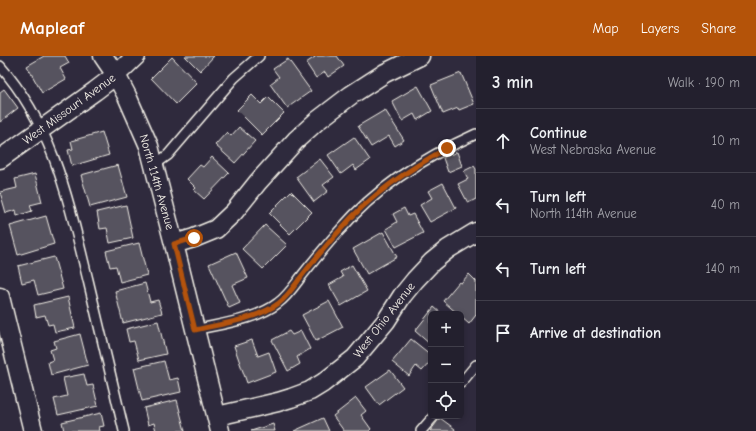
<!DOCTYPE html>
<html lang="en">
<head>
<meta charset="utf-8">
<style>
	body { margin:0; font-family:"Comic Neue",sans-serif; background:#2f2d3a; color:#f1f3f6 }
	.controls { position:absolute; right:12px; bottom:12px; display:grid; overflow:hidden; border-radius:6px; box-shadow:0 2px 6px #0003 }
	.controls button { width:36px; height:36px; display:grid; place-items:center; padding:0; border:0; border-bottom:1px solid #403e4a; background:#23202e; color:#f1f3f6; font:20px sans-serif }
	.stop { position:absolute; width:12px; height:12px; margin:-9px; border:3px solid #b45309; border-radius:50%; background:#fff }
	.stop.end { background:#b45309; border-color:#fff; box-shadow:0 1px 4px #0008 }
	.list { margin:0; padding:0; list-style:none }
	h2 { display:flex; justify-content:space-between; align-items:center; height:52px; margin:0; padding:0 16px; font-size:17px }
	h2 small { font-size:13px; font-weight:400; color:#a3a3aa }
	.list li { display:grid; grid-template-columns:26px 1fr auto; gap:12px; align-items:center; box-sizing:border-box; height:64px; padding:0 16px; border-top:1px solid #403e4a }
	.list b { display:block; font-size:15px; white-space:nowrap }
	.list p { margin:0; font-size:13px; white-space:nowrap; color:#a3a3aa }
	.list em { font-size:13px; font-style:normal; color:#a3a3aa }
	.icon { flex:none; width:22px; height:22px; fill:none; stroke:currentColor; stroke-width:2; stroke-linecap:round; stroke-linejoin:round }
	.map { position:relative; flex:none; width:476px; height:375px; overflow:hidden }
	header { display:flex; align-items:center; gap:24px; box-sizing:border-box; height:56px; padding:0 20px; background:#b45309; color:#fff }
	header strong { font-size:19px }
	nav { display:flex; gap:22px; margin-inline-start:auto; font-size:14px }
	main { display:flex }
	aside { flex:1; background:#23202e }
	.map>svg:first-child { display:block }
	.building { fill:#56525f; stroke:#f4f1e8 }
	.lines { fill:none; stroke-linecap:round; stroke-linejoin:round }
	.lane-casing { stroke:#f4f1e8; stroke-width:12 }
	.street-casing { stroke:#f4f1e8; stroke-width:21 }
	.lane { stroke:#2f2a3d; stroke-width:9 }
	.street { stroke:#2f2a3d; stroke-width:18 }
	.route { stroke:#b45309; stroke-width:5 }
	.labels { text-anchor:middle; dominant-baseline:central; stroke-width:3; stroke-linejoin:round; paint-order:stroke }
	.street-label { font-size:12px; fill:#f4f1e8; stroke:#2f2a3d }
</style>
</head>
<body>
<header>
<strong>Mapleaf</strong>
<nav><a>Map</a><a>Layers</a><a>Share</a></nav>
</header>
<main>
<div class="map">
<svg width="476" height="375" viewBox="0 0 476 375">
	<rect width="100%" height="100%" fill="#2f2a3d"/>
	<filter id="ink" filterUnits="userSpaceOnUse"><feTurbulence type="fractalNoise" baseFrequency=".025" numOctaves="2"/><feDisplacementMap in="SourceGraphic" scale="8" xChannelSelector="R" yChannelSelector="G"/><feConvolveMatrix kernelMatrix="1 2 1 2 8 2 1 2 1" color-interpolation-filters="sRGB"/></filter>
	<g filter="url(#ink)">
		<path class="building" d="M44 0H65L69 7 60 12 66 23 42 37 27 10Z
			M185 0H214L200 15Z
			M314 0H337L344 10 328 21 325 16 316 22 306 7 315 1Z
			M172 1 197 27 176 48 151 22Z
			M288 3 311 35 287 52 270 28 279 21 273 13Z
			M461 17 474 48 459 54 458 52 443 58 431 29Z
			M418 30 432 55 417 64 414 58 402 65 392 45Z
			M4 33 18 52 0 66V36Z
			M252 39 261 48 268 41 284 57 262 79 237 54Z
			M385 54 404 84 395 90 389 80 371 91 358 70Z
			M239 71 255 85 235 107 215 89 227 76 231 80Z
			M102 76 109 99 72 110 68 94 73 93 71 85Z
			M354 81 370 104 356 114 353 109 341 118 328 99Z
			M457 96 462 110 448 116 443 102Z
			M212 101 229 117 204 143 194 134 196 132 187 123 200 109 203 111Z
			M320 103 334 121 323 129 328 135 314 146 296 121Z
			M118 109 127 141 90 151 81 119Z
			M474 110 476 113V143L468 147 458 128 468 123 464 115Z
			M35 118 42 146 30 149 32 155 17 160 16 154 6 157 0 136 17 132 15 123Z
			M443 127 456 152 430 166 420 149 432 142 428 135Z
			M291 135 312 156 290 178 269 157Z
			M126 149 133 182 110 187 107 172 100 173 97 156Z
			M404 152 408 160 413 158 423 177 396 191 386 173 397 166 393 158Z
			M46 160 54 188 18 199 10 170Z
			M265 169 287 189 263 213 242 193Z
			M383 176 397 201 367 218 353 193Z
			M139 187 147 219 120 226 116 210 110 211 106 195Z
			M236 196 248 222 232 229 240 247 229 252 209 208Z
			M54 201 63 233 38 239 34 224 22 227 18 210Z
			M352 209 367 235 341 250 329 229 343 221 340 216Z
			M469 218 476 225V259L469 268 461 261V258H458L443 245 459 226 461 227Z
			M145 227 150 246 158 244 162 257 123 267 115 235Z
			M68 241 75 272 55 276 53 268 48 269 45 259 36 261 34 249Z
			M329 245 343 271 316 285 302 259Z
			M434 251 442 258H431V289L415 275Z
			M158 265 166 298 139 304 134 285 129 286 126 273Z
			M289 275 292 279 301 275 310 293 297 301 300 308 288 315 272 284Z
			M80 278 88 309 51 319 48 306 53 304 50 294 56 292 54 285Z
			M411 283 431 299V305L422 315 416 310 409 320 392 306Z
			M252 284 258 300 269 296 276 316 247 327 234 290Z
			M164 305 169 324 178 322 181 336 142 345 134 312Z
			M390 314 403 331 379 349 366 331Z
			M84 318 87 330 93 329 98 350 58 359 54 343 67 340 63 322Z
			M356 342 366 355 361 359 371 373 369 375H344L333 360Z
			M177 344 185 375H156L154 367 148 369 144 352Z
			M101 357 104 370 99 371 100 375H64L62 366Z
			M323 362 329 375H294Z
			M440 362 455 373 454 375H430Z
			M273 368 275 375H251Z"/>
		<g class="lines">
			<g class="lane-casing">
				<path id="lane" d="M0 10C54 71 69 147 88 224 100 274 112 325 124 375
					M154 109 168 99 234 22 259 0
					M195 274C221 268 258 263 278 247 289 239 296 227 304 217 316 202 328 187 341 173 376 132 427 100 476 78
					M461 327 476 309
					M421 375 434 360"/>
			</g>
			<g class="street-casing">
				<path id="street" d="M103 0 116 19 127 40 149 90 174 188 220 375
					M0 103 95 35 116 19 136 0
					M174 188 194 182 216 173 234 156 258 126 296 84 317 65 351 39 385 17 420 0
					M0 241 33 375
					M217 360 278 346 291 342 310 335 323 327 355 302 386 265 402 240 415 224 432 206 448 193 476 176"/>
			</g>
			<use href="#lane" class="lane"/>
			<use href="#street" class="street"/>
		</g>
	</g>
	<g class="lines" filter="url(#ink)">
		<path class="route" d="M194 182 174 188 195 274C221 268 258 263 279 247 289 239 296 227 304 217 316 202 328 187 341 173 370 139 408 114 447 92"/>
	</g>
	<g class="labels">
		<g class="street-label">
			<text transform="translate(69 53) rotate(-36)">West Missouri Avenue</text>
			<text transform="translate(157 126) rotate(74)">North 114th Avenue</text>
			<text transform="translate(384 264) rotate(-52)">West Ohio Avenue</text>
		</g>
	</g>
</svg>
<div class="controls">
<button>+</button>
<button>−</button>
<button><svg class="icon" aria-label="locate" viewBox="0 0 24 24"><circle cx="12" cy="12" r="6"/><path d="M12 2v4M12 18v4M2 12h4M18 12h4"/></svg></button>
</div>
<div class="stop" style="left:194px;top:182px"></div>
<div class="stop end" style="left:447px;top:92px"></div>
</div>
<aside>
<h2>3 min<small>Walk · 190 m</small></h2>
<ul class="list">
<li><svg class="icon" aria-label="ahead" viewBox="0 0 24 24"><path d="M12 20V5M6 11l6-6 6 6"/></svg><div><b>Continue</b><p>West Nebraska Avenue</p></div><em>10 m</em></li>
<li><svg class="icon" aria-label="left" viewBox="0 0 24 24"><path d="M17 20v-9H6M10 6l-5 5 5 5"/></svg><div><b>Turn left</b><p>North 114th Avenue</p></div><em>40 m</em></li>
<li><svg class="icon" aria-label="left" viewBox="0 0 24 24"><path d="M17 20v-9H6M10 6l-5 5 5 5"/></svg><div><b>Turn left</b></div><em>140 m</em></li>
<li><svg class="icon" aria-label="arrive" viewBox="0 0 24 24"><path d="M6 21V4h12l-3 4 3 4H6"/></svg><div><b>Arrive at destination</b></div></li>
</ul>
</aside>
</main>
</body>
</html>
